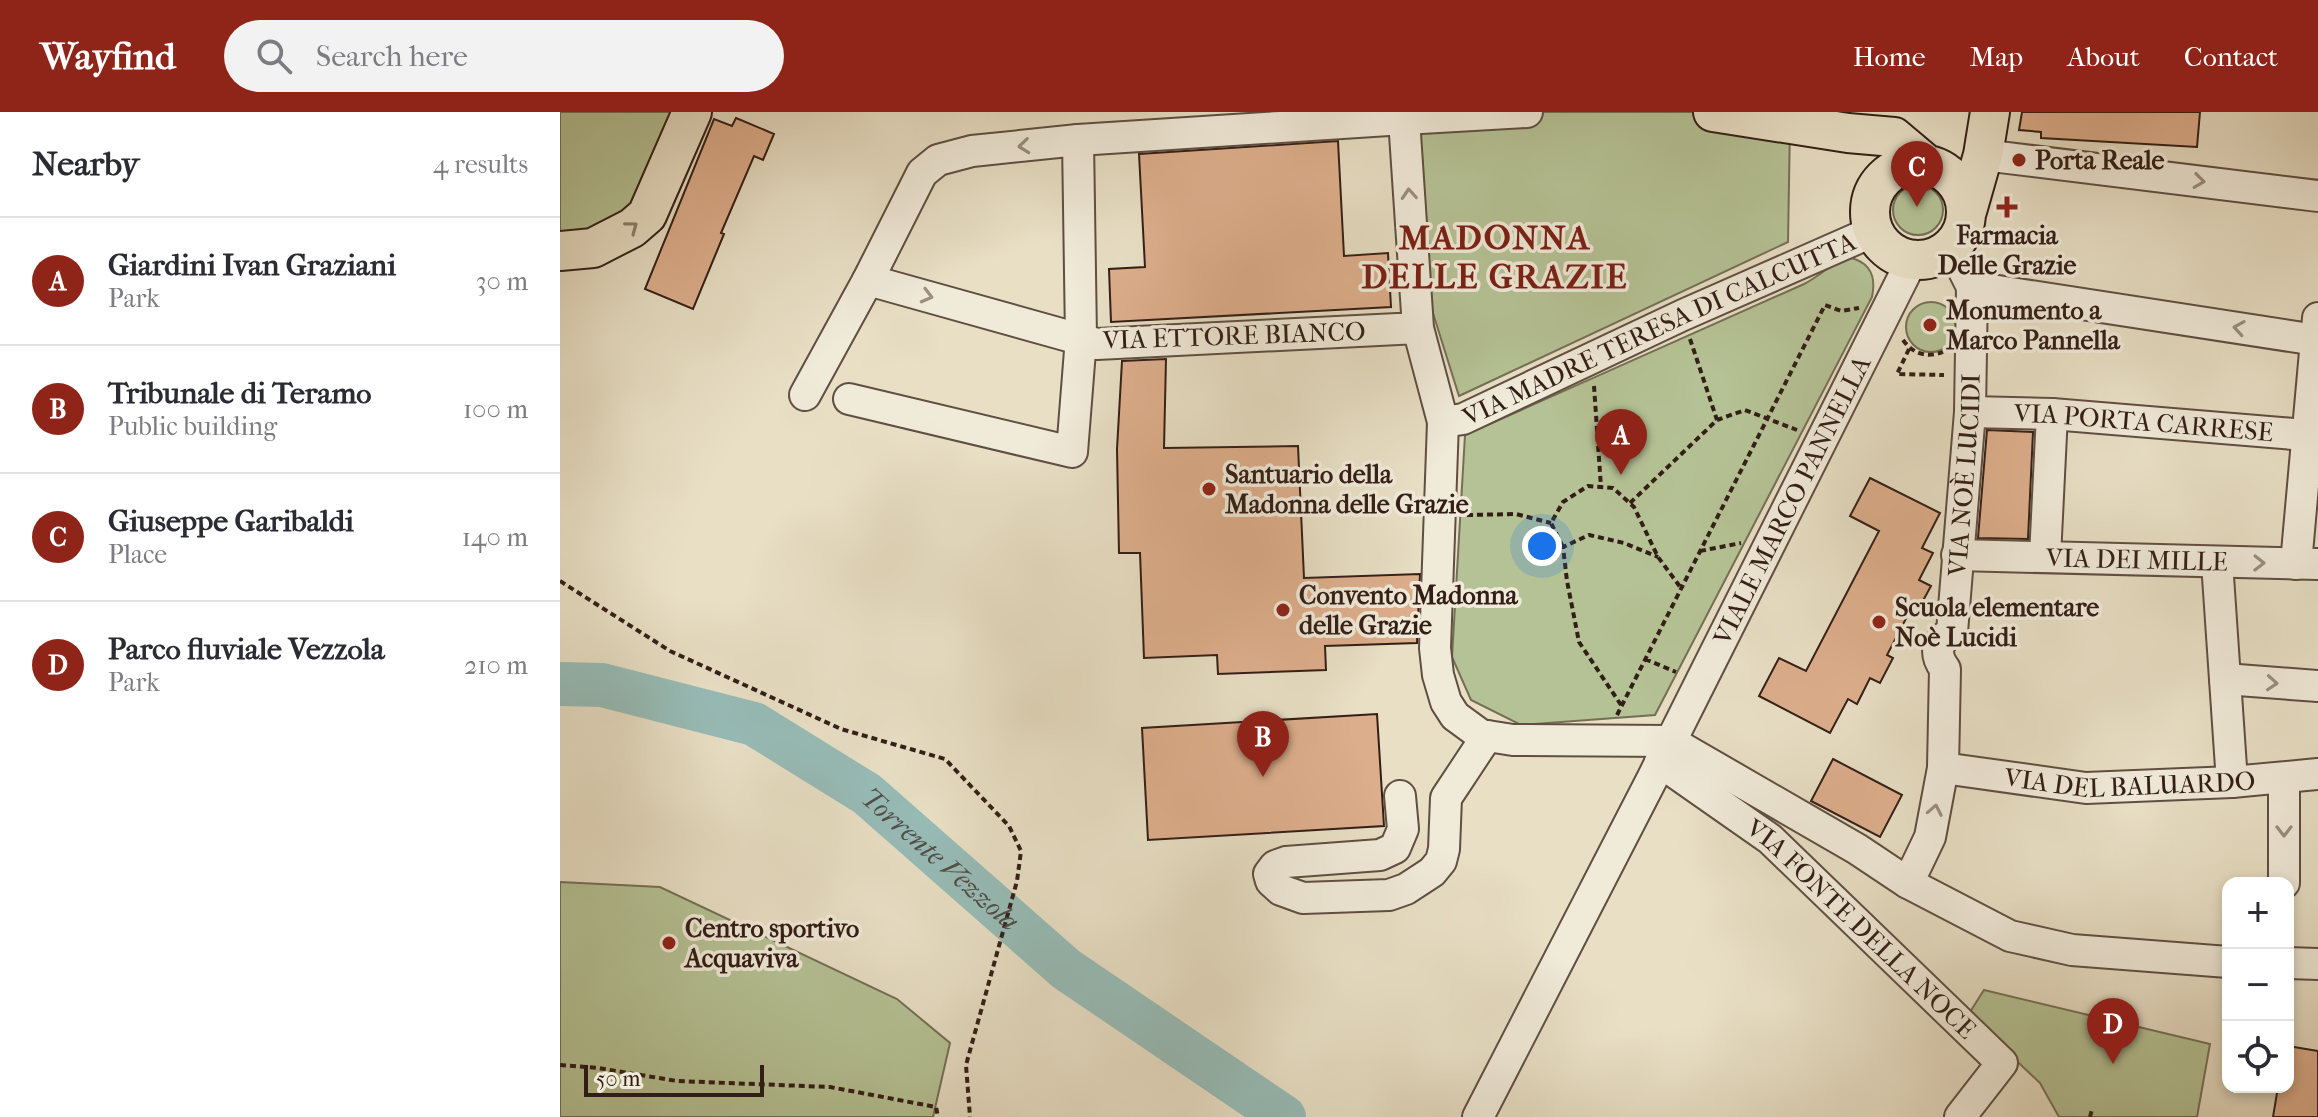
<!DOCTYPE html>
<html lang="en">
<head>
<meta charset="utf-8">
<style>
	body { margin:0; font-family:"IM FELL French Canon",serif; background:#f2f2f3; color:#2b2b33 }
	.controls { position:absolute; right:24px; bottom:24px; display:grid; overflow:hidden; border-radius:16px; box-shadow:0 4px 12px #0003 }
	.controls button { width:72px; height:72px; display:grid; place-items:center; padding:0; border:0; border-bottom:2px solid #e1e1e2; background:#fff; color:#2b2b33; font:40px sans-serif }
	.scale { position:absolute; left:24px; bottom:20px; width:180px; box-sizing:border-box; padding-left:8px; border:4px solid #331e17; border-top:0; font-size:22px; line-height:28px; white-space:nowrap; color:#331e17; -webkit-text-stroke:6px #f0ead9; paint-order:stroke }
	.you { position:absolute; left:982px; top:434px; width:28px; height:28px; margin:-20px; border:6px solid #fff; border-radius:50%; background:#1a73e8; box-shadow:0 0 0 12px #1a73e833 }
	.badge { display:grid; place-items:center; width:52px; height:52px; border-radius:50%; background:#8f2418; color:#fff; font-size:26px; font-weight:700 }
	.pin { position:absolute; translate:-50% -66px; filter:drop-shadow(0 2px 4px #0008) }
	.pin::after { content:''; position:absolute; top:42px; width:28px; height:24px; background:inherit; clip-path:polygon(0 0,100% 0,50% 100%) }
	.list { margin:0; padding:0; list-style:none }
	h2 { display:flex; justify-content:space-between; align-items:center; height:104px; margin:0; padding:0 32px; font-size:34px }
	h2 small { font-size:26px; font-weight:400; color:#7c7c81 }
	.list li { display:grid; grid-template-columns:52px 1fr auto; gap:24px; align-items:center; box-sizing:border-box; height:128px; padding:0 32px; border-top:2px solid #e1e1e2 }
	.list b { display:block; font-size:30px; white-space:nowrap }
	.list p { margin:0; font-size:26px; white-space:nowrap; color:#7c7c81 }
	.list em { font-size:26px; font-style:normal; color:#7c7c81 }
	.icon { flex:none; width:44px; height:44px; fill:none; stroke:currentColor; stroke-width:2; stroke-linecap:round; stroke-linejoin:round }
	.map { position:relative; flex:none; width:1758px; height:1005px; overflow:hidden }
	header { display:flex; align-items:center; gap:48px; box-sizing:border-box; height:112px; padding:0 40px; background:#8f2418; color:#fff }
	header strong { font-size:38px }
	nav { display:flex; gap:44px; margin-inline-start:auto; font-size:28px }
	.search { width:560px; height:72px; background:#f2f2f3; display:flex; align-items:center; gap:20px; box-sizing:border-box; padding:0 28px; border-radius:44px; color:#7c7c81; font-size:30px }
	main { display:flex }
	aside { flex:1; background:#fff }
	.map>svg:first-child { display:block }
	.green { fill:#b5c295; stroke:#747056; stroke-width:2 }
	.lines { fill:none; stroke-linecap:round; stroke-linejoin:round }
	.river { stroke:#97bcb7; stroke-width:44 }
	.building { fill:#ddae8c; stroke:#331e17; stroke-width:2 }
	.minor-casing { stroke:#604e42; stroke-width:34 }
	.major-casing { stroke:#331e17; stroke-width:42 }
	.path { stroke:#331e17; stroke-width:4; stroke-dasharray:6 4; stroke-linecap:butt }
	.minor { stroke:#f0ead9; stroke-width:30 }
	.major { stroke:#e8dfc5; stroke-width:38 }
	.oneway { stroke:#9b8e82 }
	.oneway2 { stroke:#8e7e6e }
	.poi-dot { fill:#8f2418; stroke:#f0ead9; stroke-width:3 }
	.labels { text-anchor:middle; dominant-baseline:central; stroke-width:7; stroke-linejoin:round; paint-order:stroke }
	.poi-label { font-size:26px; font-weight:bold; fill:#331e17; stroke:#f0ead9; text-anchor:start }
	.street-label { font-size:26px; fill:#331e17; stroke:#f0ead9 }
	.water-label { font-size:28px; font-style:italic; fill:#514d47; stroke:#f0ead9 }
	.district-label { font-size:34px; font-weight:bold; letter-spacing:2px; fill:#7a1f14; stroke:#f0ead9 }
</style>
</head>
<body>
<header>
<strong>Wayfind</strong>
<div class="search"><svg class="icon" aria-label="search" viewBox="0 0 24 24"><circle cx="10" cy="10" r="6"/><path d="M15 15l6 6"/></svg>Search here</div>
<nav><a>Home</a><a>Map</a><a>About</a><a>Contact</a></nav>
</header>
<main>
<aside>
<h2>Nearby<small>4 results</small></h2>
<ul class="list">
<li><span class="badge">A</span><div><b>Giardini Ivan Graziani</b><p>Park</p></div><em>30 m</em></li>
<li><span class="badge">B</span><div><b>Tribunale di Teramo</b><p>Public building</p></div><em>100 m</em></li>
<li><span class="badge">C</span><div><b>Giuseppe Garibaldi</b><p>Place</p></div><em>140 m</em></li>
<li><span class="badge">D</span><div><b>Parco fluviale Vezzola</b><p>Park</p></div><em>210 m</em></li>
</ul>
</aside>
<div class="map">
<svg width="1758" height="1005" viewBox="0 0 1758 1005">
	<rect width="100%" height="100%" fill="#e8dfc5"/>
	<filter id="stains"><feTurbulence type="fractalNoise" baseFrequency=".0025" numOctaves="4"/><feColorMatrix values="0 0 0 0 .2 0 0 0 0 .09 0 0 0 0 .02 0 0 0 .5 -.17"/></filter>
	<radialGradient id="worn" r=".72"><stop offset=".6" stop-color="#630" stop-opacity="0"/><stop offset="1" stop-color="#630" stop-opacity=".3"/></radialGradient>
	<path class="green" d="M0 0H132L87 103 0 139Z
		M967 0H1153L1230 12 1228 130 899 284 872 198H856L844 7Z
		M1333 98a25 25 0 1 1 50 0a25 25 0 1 1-50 0Z
		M1292 146C1312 152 1316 166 1312 185L1095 603 961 613 911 588 892 545 905 323 1244 172C1262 163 1272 149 1292 146Z
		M1346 215a25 25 0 1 1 50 0a25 25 0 1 1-50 0Z
		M0 770 100 775 337 887 390 931 373 1005H0Z
		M1424 878 1650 932 1637 1005H1499L1480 971 1408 903Z"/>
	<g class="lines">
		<path class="river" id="s1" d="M0 572 42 573 194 612 307 682 506 857 724 1005"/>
	</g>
	<path class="building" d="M1462 0H1640L1637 35 1481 26V20L1459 18Z
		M176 6 214 22 203 48 194 44 161 121 164 122 133 197 85 177 154 7 172 14Z
		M778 29 784 144 828 141 831 195 551 210 549 157 585 155 579 42Z
		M606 247 604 336 738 334 744 466 860 462 857 531 765 534 766 558 658 562 657 543 584 546 580 441H559L557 337 562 249Z
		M1427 318 1473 320 1468 427 1418 426Z
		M1310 366 1380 401 1362 436 1373 441 1359 468 1371 474 1358 498 1352 495 1327 543 1333 546 1320 571 1310 566 1297 592 1288 587 1270 621 1199 584 1219 546 1246 559 1319 419 1290 404Z
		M817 602 824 714 588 728 582 616Z
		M1273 647 1342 683 1320 725 1251 689Z
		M1728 934 1758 939V1005H1713L1718 975H1728Z"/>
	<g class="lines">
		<g class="minor-casing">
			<g id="minor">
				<path d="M844 7 967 0"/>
				<path d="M1423 43 1758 84"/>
				<path d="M1412 175 1756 228"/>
				<path d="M858 216 537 232 308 168 362 61 378 48 412 39 518 28 844 7 858 216 883 310 875 536 878 563 886 590 895 604 921 623 953 628 1110 629 1297 737 1348 771 1450 824 1512 838 1668 850"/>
				<path d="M245 283 308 168"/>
				<path d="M289 287 512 340 521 226 518 28"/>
				<path id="s2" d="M1410 300 1492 302 1758 324"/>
				<path id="s3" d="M883 310 903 307 1123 203 1314 119"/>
				<path id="s4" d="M1397 443 1758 452"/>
				<path d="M1485 445 1492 302"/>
				<path d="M1657 450 1672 670"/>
				<path d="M1736 452 1758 206"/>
				<path d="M1665 567 1758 574"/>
				<path id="s5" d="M1100 650 1210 727 1442 951 1400 1005"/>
				<path id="s6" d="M1383 656 1526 676 1672 670 1758 662"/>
				<path d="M1724 667V771"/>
				<path d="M840 684 843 717 835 736 820 743 726 750 715 754 709 762 711 769 721 778 743 786 829 783 846 777 872 760 881 749 884 737 886 686 927 624"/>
				<path id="s7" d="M1348 771 1370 725 1383 656 1385 557C1374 542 1376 530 1392 520L1410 300 1412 175 1392 135"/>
				<path d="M1728 851 1758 852"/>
				<path id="s8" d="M918 1005 1092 667 1352 148"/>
			</g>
		</g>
		<g class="major-casing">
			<path id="major" d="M1153 0 1288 21 1334 25 1366 52
				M1310 100a48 48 0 1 1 96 0a48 48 0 1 1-96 0Z
				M1407 99 1423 43 1430 0
				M0 139 33 136 72 116 87 103 132 0"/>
		</g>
		<path class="path" d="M1130 227 1157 308
			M1343 228C1353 242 1367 246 1383 240
			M1349 237 1337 262 1384 263
			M1034 274 1041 375
			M1070 391 1157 308 1185 298 1237 318
			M907 403 956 402 991 411
			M1003 435 991 411 1003 390 1028 374 1053 376 1074 395 1098 445 1121 476
			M1140 439 1181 431
			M0 469 110 539 281 617 385 647 449 714 461 739 457 769 406 953 410 1005
			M1085 547 1116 560
			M1061 593 1019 530 1007 469 1003 435 1029 423 1064 431 1098 445
			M1057 603 1265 193 1281 199 1299 196
			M0 953 38 956 117 969 270 975 376 995 378 1005
			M1530 1005 1532 997"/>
		<use href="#minor" class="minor"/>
		<use href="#major" class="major"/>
	</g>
	<defs><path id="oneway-chevron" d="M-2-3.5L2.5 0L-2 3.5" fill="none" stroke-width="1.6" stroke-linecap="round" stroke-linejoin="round" transform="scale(2)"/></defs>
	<g class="oneway">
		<use href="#oneway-chevron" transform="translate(464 34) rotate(174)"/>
		<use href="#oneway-chevron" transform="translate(1639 69) rotate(7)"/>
		<use href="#oneway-chevron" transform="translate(849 82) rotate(-94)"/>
		<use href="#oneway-chevron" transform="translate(367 184) rotate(15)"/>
		<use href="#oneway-chevron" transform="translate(1679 216) rotate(-171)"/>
		<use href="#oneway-chevron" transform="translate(1699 451) rotate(1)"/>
		<use href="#oneway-chevron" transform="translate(1712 571) rotate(4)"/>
		<use href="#oneway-chevron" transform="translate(1375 698) rotate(-79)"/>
		<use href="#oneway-chevron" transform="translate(1724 719) rotate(90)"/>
	</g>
	<use class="oneway2" href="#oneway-chevron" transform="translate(72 115) rotate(-37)"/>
	<g class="poi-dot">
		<circle cx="1459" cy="48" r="8"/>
		<path d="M1443 83h8v8h8v8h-8v8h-8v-8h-8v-8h8z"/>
		<circle cx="1370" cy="213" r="8"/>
		<circle cx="649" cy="377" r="8"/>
		<circle cx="723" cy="498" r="8"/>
		<circle cx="1319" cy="510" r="8"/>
		<circle cx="109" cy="831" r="8"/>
	</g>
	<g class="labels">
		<g class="poi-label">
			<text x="1475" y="48">Porta Reale</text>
			<text x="1447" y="123" text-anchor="middle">Farmacia<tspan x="1447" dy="30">Delle Grazie</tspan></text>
			<text x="1386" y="198">Monumento a<tspan x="1386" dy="30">Marco Pannella</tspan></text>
			<text x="665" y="362">Santuario della<tspan x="665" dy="30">Madonna delle Grazie</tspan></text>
			<text x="739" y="483">Convento Madonna<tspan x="739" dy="30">delle Grazie</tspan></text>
			<text x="1335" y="495">Scuola elementare<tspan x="1335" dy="30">Noè Lucidi</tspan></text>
			<text x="125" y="816">Centro sportivo<tspan x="125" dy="30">Acquaviva</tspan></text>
		</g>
		<g class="street-label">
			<text stroke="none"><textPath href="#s3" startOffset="236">VIA MADRE TERESA DI CALCUTTA</textPath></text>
			<text transform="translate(674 224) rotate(-2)">VIA ETTORE BIANCO</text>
			<text stroke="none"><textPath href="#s2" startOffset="174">VIA PORTA CARRESE</textPath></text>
			<text stroke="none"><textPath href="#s7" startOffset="422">VIA NOÈ LUCIDI</textPath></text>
			<text stroke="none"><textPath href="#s8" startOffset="692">VIALE MARCO PANNELLA</textPath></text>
			<text stroke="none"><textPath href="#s4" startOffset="180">VIA DEI MILLE</textPath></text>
			<text stroke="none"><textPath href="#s6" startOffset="188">VIA DEL BALUARDO</textPath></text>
			<text stroke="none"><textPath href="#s5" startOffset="262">VIA FONTE DELLA NOCE</textPath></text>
		</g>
		<g class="water-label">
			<text stroke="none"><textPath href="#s1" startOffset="430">Torrente Vezzola</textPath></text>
		</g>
		<g class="district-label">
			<text x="935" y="126">MADONNA<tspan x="935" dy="39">DELLE GRAZIE</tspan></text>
		</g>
	</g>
	<rect width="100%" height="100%" filter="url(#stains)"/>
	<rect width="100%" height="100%" fill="url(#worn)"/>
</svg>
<div class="controls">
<button>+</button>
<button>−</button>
<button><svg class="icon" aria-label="locate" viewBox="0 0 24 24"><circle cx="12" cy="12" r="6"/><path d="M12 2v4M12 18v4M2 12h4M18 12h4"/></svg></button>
</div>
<div class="scale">50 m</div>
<div class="you"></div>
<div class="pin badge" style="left:1061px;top:363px">A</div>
<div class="pin badge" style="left:703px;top:665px">B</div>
<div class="pin badge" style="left:1357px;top:95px">C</div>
<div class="pin badge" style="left:1553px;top:952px">D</div>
</div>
</main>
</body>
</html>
